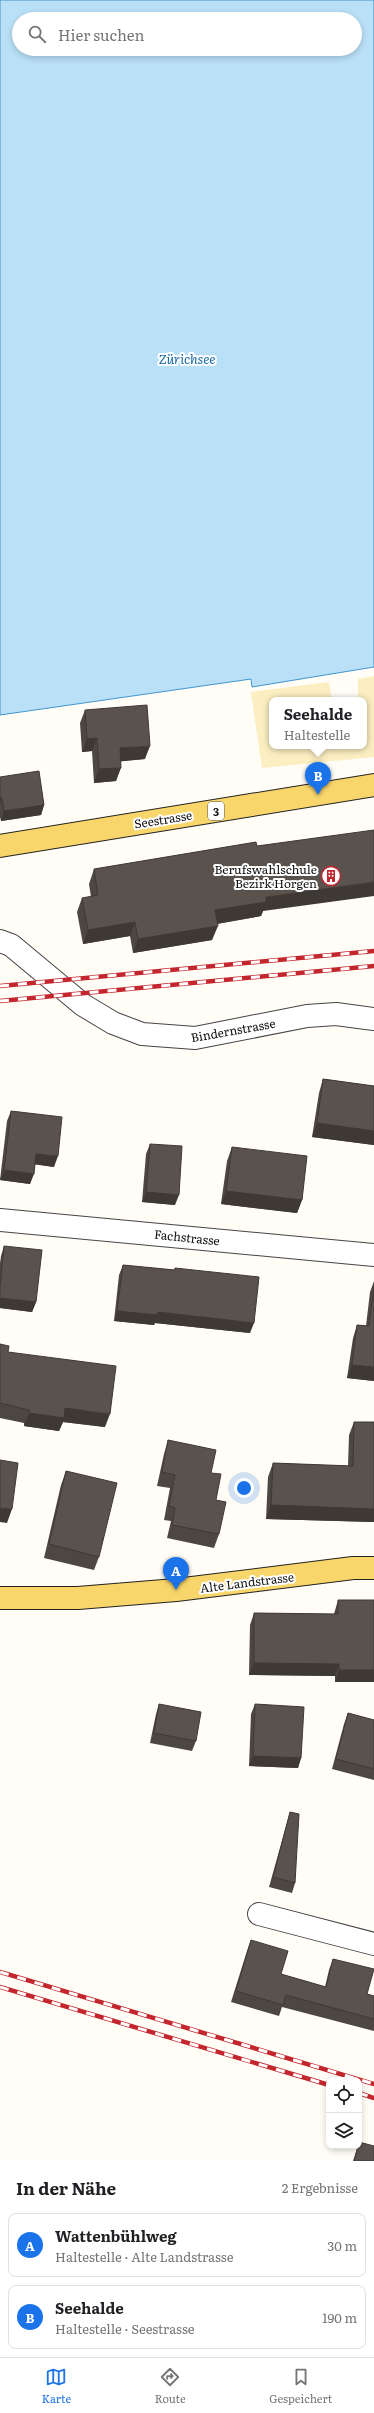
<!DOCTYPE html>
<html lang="de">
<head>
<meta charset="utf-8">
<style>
	body { margin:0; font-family:Literata,serif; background:#f6f6f6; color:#202124 }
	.controls { position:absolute; right:12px; bottom:12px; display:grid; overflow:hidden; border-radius:8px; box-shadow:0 2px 6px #0003 }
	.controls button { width:36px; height:36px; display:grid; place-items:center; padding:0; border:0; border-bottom:1px solid #e0e0e0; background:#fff; color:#202124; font:20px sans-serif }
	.you { position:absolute; left:244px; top:1488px; width:14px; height:14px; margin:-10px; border:3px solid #fff; border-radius:50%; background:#1a73e8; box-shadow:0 0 0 6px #1a73e833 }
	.badge { display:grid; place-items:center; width:26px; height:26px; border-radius:50%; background:#1a73e8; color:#fff; font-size:13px; font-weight:700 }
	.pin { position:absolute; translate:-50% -33px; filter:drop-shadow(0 1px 2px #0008) }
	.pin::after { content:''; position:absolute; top:21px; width:14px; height:12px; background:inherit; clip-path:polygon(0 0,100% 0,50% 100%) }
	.popup { position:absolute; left:269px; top:697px; width:98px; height:52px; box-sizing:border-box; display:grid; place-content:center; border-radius:8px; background:#fff; filter:drop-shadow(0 1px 3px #0005); font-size:13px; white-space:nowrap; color:#757577 }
	.popup b { font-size:15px; color:#202124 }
	.popup::after { content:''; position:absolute; left:50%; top:100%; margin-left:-8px; border:8px solid transparent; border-top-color:#fff }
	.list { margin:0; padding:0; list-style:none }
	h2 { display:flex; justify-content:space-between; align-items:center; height:52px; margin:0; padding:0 16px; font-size:17px }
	h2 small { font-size:13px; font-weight:400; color:#757577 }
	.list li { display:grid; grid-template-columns:26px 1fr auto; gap:12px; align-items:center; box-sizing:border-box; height:64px; margin:0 8px 8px; padding:0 8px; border:1px solid #e0e0e0; border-radius:8px }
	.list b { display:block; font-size:15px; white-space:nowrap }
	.list p { margin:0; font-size:13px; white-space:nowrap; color:#757577 }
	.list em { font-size:13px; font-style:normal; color:#757577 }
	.icon { flex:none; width:22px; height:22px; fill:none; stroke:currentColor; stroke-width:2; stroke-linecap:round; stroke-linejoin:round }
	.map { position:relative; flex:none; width:374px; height:2161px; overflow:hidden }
	.search { position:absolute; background:#fff; box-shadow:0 2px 6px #0003; left:12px; right:12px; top:12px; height:44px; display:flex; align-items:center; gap:10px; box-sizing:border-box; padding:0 14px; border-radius:22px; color:#757577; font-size:15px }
	.sheet { height:196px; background:#fff }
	nav { display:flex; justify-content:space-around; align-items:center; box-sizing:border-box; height:56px; border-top:1px solid #e0e0e0; background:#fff; font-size:11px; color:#757577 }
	nav a { display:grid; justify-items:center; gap:2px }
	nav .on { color:#1a73e8 }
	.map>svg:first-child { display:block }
	.sand { fill:#fbeec1 }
	.water { fill:#b9e0f7; stroke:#3f96cf; fill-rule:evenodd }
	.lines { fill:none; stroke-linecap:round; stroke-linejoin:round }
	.minor-casing { stroke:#444; stroke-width:24 }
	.major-casing { stroke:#222; stroke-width:24 }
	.minor { stroke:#fff; stroke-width:22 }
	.major { stroke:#f9d66b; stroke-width:22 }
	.rail-casing { stroke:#c4262e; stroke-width:4.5 }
	.rail { stroke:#fff; stroke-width:3; stroke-dasharray:9; stroke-linecap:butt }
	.wall { fill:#4d4742 }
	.shaded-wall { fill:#3f3936 }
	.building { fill:#5a524d; stroke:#3f3936 }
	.labels { text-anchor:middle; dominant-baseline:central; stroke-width:4; stroke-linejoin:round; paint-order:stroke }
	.shield { fill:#fff; stroke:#585858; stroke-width:1 }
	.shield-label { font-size:11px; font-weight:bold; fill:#111 }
	.street-label { font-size:12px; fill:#111; stroke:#fff }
	.poi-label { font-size:12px; fill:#111; stroke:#fff; text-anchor:end }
	.water-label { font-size:13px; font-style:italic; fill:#1768a6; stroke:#fff }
</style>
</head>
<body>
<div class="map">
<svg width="374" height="2161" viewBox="0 0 374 2161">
	<rect width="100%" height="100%" fill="#fffdf5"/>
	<path class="sand" d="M374 676V757L262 768 251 692 329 682 332 700H272V746H364V700H358V679Z"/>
	<path class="water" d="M0 0H374V667L252 687 251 679 0 715ZM19 19H355V49H19Z"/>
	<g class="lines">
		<g class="minor-casing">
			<path id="minor" d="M0 941 11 945 83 1005 113 1023 142 1034 195 1038 307 1016 336 1014 374 1019
				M0 1220 374 1255
				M259 1914 374 1944"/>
		</g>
		<g class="major-casing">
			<path id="major" d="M0 846 374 785
				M0 1598H78L176 1590 353 1568H374"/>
		</g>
		<use href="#minor" class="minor"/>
		<use href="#major" class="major"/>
		<g class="rail-casing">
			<path id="rail" d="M0 986 374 951
				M0 1001 374 966
				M0 1972 374 2084
				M0 1987 329 2085
				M359 2093 374 2098"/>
		</g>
		<use href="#rail" class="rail"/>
	</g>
	<path class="wall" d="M85 710 145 759 121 761 116 781 94 783 92 751 82 752 80 723Z
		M0 777 44 805 41 815 1 821 0 817Z
		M94 869 263 911 261 916 217 924 212 940 133 953 130 936 83 944 77 912 82 898 91 897 89 884Z
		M323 1079 374 1086V1145L312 1137 319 1093Z
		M11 1111 54 1167 35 1164 30 1184 0 1180 7 1121Z
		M150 1144 175 1205 142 1202 146 1154Z
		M232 1147 302 1200 297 1213 221 1204 227 1161Z
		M4 1246 36 1302 32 1312 0 1308V1263L1 1256Z
		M123 1265 174 1270 175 1268 250 1333 155 1323 154 1325 114 1321 119 1275Z
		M374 1281V1381L347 1378 353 1338 357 1325 366 1326 370 1292Z
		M0 1344 8 1352 105 1427 63 1422 59 1431 24 1426V1423L0 1418Z
		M354 1422 374 1522 266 1519 268 1477 273 1463 348 1466 349 1435Z
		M168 1440 211 1473 216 1500 219 1534 214 1548 167 1538 171 1521 164 1520 170 1488 157 1486 164 1454Z
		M66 1471 99 1557 94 1570 44 1558 61 1485Z
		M338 1600H374V1682H335V1676L249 1675 250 1625 254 1613 334 1614Z
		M159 1704 196 1741 192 1751 150 1743 156 1714Z
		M255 1704 301 1758 298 1768 249 1766 251 1714Z
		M348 1713 374 1720V1780L332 1769 344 1724Z
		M290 1812 295 1883 292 1893 269 1887 287 1823Z
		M251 1940 281 1974 325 1987 329 1970 333 1959 367 1994 374 1996V2031L282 2007 279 2016 231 2002 247 1951Z
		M358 2146H359L374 2161H353Z"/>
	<path class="shaded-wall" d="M97 738 92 751 82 752 87 739Z
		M150 746 145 759 115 762 120 748Z
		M121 768 116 781 94 783 99 769Z
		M0 798H2L0 804Z
		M44 805 41 815 1 821 4 811Z
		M374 882V896L263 911 261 916 210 925 215 910 266 897Z
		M135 922 130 936 83 944 88 930Z
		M218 926 212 940 133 953 138 939Z
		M317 1123 374 1131V1145L312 1137Z
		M36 1154 58 1156 54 1167 32 1164Z
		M4 1170 34 1174 30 1184 0 1180Z
		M226 1191 302 1200 297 1213 221 1204Z
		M146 1192 179 1195 175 1205 142 1202Z
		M0 1298 36 1302 32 1312 0 1308Z
		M117 1311 158 1312 254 1323 250 1333 155 1323 154 1325 114 1321Z
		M352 1365 374 1367V1381L347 1378Z
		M65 1408 110 1414 105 1427 63 1422 59 1431 24 1426 29 1413Z
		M271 1505 374 1509V1522L266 1519Z
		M0 1508 12 1509 7 1523 0 1522Z
		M254 1663 339 1664 335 1676 249 1675Z
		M339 1670H374V1682H335Z
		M253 1756 301 1758 298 1768 249 1766Z"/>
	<path class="building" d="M147 705 150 746 120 748 121 768 99 769 97 738 87 739 85 710Z
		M39 771 44 805 4 811 2 798H0V777Z
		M374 830V882L266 897V902L215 910 218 926 138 939 135 922 88 930 82 898 98 895 94 869 256 842 257 846Z
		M323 1079 374 1086V1131L317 1123Z
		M11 1111 62 1117 58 1156 36 1154 34 1174 4 1170Z
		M150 1144 182 1146 179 1195 146 1192Z
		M232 1147 307 1156 302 1200 226 1191Z
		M4 1246 42 1250 36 1302 0 1298V1287Z
		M123 1265 175 1270V1268L259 1277 254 1323 158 1312 157 1315 117 1311Z
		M374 1286V1367L352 1365 357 1325 369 1326Z
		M0 1344 9 1346 8 1352 116 1366 110 1414 65 1408 64 1418 29 1413V1410L0 1403Z
		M354 1422H374V1509L271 1505 273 1463 353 1466Z
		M168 1440 216 1450 211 1473 221 1474 216 1500 226 1502 219 1534 172 1525 175 1508 169 1506 175 1475 162 1472Z
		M0 1460 18 1463 12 1509 0 1508Z
		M66 1471 117 1483 99 1557 49 1544Z
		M338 1600H374V1670H339V1664L254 1663V1613L338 1614Z
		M159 1704 201 1712 196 1741 154 1733Z
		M255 1704 304 1707 301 1758 253 1756Z
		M348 1713 374 1720V1769L336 1759Z
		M290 1812 299 1814 295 1883 273 1877Z
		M251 1940 288 1951 281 1974 326 1987 333 1959 374 1969 367 1994 374 1996V2019L286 1995 283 2005 236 1991Z
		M359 2142 374 2146V2161H354L358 2146H359Z"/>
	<defs>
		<g id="building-ring" transform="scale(1)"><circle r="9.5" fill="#fff" stroke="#c4262e" stroke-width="1.5"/><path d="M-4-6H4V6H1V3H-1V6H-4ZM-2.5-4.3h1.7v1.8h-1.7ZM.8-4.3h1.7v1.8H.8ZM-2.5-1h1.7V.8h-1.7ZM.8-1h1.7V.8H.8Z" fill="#c4262e"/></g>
	</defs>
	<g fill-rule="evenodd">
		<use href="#building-ring" x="331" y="876"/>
	</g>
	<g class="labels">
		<rect class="shield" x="208" y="802" width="16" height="18" rx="3"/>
		<g class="shield-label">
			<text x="216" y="811">3</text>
		</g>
		<g class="street-label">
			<text transform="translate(163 819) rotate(-9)">Seestrasse</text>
			<text transform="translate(233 1030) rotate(-10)">Bindernstrasse</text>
			<text transform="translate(187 1237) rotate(6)">Fachstrasse</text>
			<text transform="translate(247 1582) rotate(-7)">Alte Landstrasse</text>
		</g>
		<g class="poi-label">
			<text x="317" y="869">Berufswahlschule<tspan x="317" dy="14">Bezirk Horgen</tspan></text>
		</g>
		<g class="water-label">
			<text x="187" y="358">Zürichsee</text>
		</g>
	</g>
</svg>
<div class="controls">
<button><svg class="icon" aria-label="locate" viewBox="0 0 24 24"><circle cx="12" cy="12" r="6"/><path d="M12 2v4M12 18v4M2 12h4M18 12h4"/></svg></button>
<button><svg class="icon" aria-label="layers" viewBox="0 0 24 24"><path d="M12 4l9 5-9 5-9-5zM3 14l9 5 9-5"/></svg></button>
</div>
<div class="you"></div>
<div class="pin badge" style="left:176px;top:1590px">A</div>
<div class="pin badge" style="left:318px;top:795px">B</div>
<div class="popup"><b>Seehalde</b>Haltestelle</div>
<div class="search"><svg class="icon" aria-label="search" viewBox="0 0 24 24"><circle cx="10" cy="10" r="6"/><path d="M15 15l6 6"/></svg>Hier suchen</div>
</div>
<section class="sheet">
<h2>In der Nähe<small>2 Ergebnisse</small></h2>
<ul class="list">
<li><span class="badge">A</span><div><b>Wattenbühlweg</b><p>Haltestelle · Alte Landstrasse</p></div><em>30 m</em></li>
<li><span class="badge">B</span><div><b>Seehalde</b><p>Haltestelle · Seestrasse</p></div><em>190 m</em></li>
</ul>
</section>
<nav>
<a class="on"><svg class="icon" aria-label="map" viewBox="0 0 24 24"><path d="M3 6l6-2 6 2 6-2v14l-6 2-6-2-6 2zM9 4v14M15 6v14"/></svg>Karte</a>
<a><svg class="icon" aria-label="directions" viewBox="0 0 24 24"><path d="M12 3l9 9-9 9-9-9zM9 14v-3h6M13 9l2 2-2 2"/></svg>Route</a>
<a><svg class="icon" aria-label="saved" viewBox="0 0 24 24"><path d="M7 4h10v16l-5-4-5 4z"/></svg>Gespeichert</a>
</nav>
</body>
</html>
